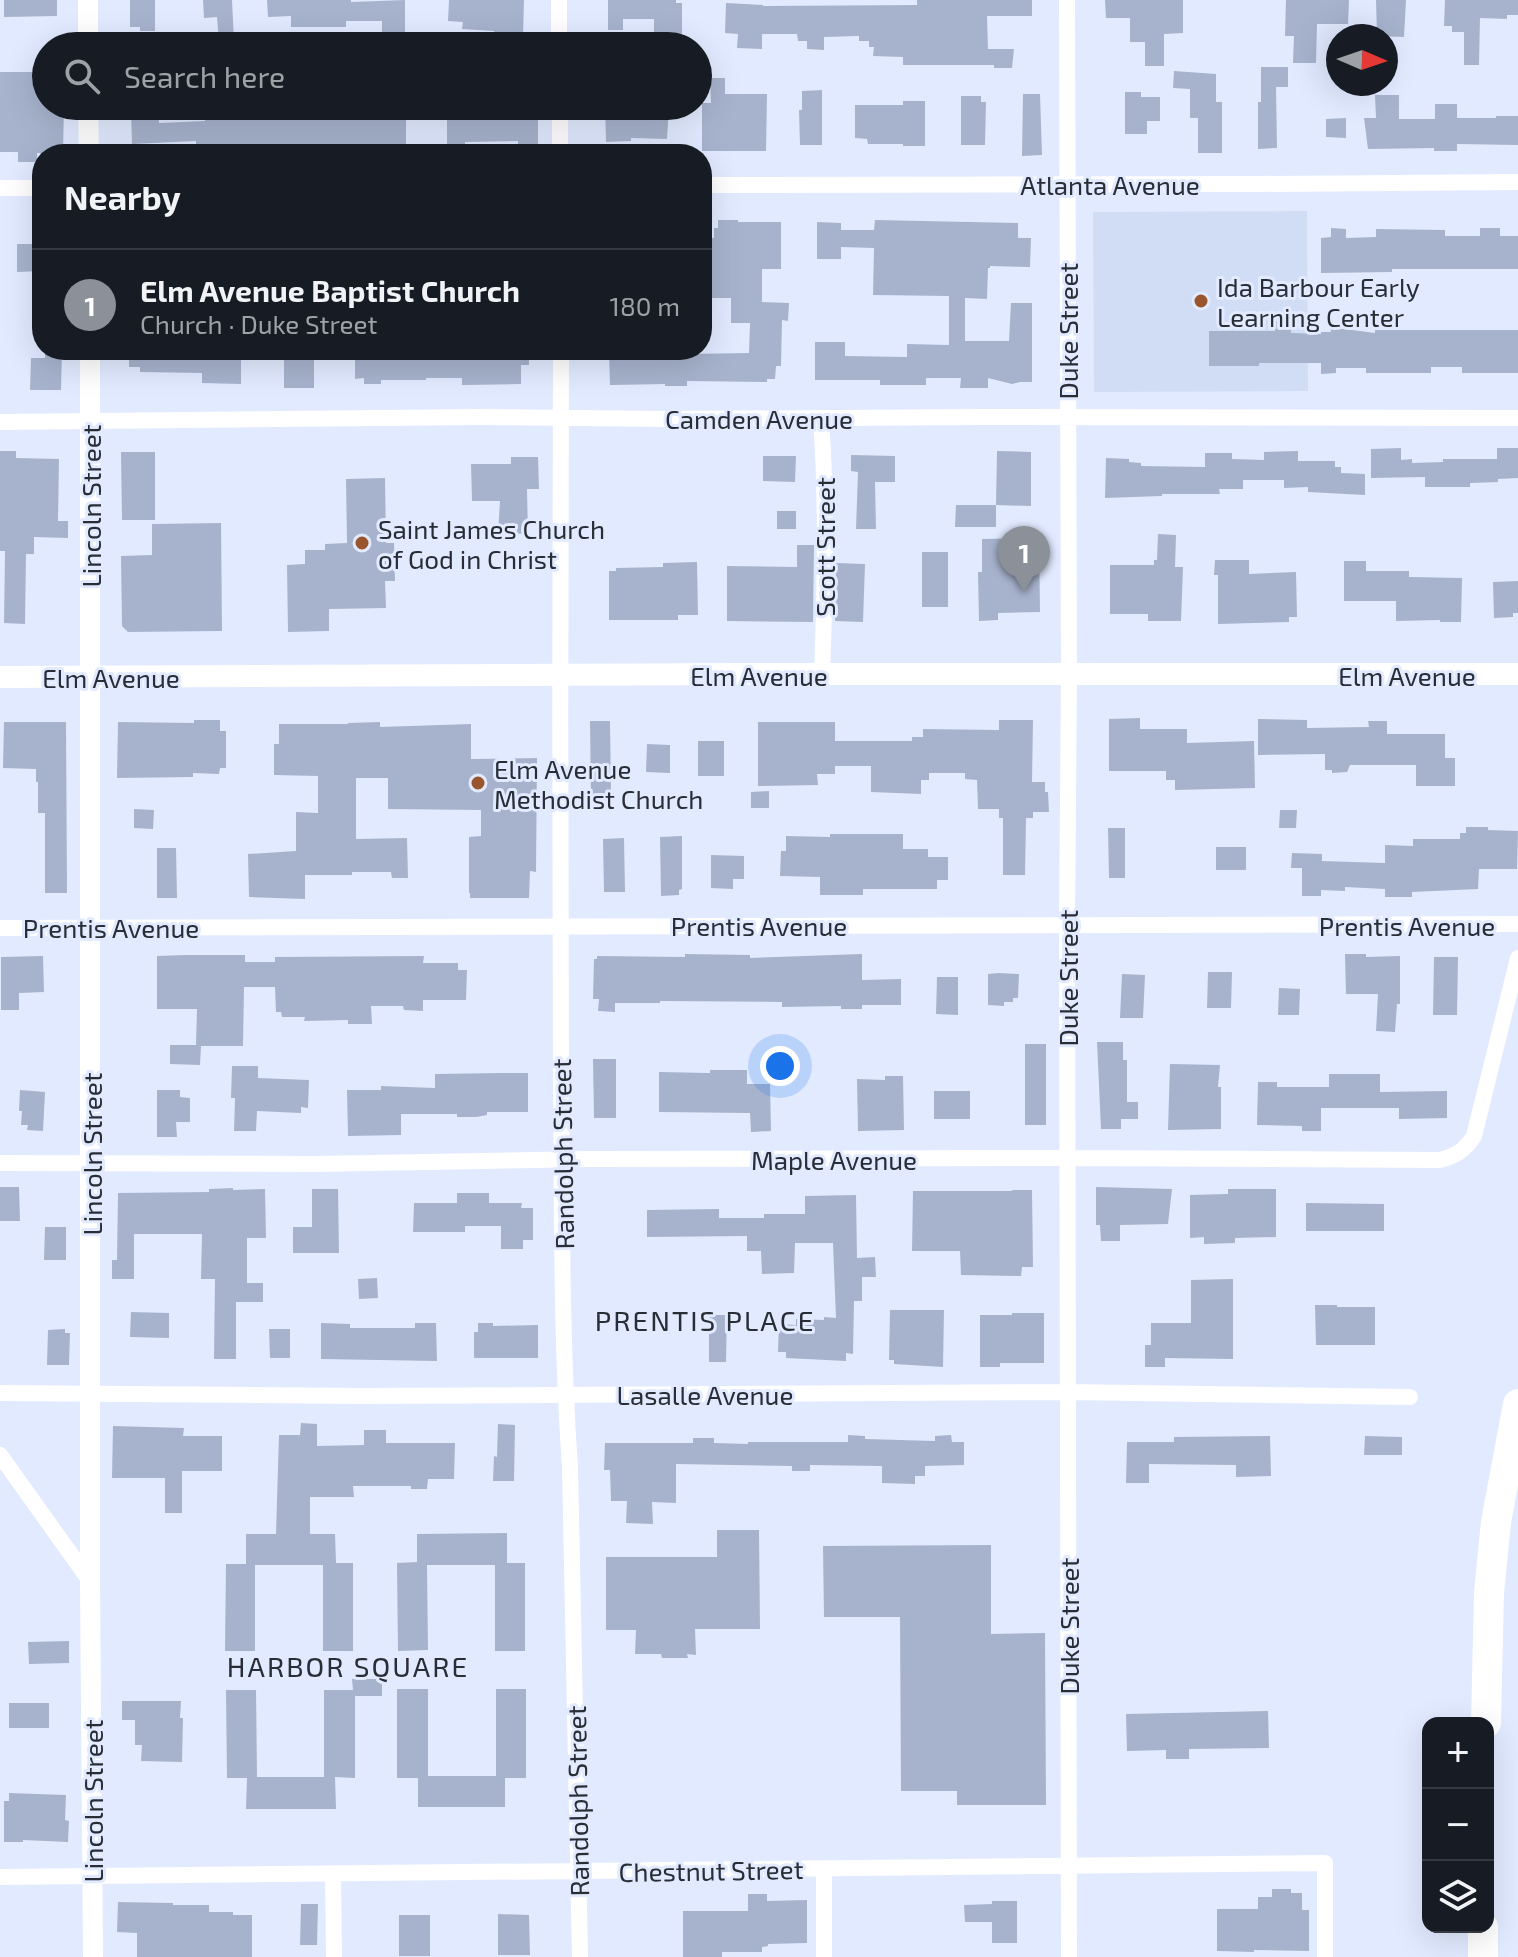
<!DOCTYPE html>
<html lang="en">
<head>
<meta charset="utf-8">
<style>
	body { margin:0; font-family:"Exo 2",sans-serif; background:#242831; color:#f1f3f6 }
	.controls { position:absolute; right:24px; bottom:24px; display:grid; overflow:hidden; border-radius:16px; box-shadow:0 8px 32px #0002 }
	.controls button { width:72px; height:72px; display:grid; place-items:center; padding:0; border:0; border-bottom:2px solid #363941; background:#171b24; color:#f1f3f6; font:40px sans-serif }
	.compass { position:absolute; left:1326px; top:24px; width:72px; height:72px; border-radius:50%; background:#171b24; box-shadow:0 8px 32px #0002; rotate:92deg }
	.you { position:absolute; left:780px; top:1066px; width:28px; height:28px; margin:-20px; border:6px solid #fff; border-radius:50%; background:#1a73e8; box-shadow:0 0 0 12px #1a73e833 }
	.badge { display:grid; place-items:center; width:52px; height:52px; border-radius:50%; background:#8c9099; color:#fff; font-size:26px; font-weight:700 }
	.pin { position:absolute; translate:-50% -66px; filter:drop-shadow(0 2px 4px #0008) }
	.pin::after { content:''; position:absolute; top:42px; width:28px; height:24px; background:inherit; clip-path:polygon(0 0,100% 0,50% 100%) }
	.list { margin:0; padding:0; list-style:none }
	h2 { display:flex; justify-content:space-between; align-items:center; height:104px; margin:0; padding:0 32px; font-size:34px }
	h2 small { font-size:26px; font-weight:400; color:#9ea1a6 }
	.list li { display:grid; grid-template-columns:52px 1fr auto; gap:24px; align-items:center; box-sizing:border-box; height:112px; padding:0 32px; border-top:2px solid #363941 }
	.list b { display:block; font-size:30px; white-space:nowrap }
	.list p { margin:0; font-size:26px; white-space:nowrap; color:#9ea1a6 }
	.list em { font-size:26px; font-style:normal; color:#9ea1a6 }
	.icon { flex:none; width:44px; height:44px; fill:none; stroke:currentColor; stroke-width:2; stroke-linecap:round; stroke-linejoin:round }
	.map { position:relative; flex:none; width:1518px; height:1957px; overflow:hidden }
	.search { position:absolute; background:#171b24; box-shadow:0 8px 32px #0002; left:32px; top:32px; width:680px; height:88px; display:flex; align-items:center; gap:20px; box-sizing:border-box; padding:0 28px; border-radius:44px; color:#9ea1a6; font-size:30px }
	.panel { position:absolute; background:#171b24; box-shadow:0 8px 32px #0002; left:32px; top:144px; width:680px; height:216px; border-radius:32px }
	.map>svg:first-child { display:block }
	.built { fill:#d1ddf5 }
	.building { fill:#a7b3cd }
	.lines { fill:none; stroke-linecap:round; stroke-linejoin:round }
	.minor { stroke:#fff; stroke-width:16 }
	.tertiary { stroke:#fff; stroke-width:20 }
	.secondary { stroke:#fff; stroke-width:22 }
	.motorway { stroke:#fff; stroke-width:30 }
	.poi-dot { fill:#9b552c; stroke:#e1eaff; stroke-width:3 }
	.labels { text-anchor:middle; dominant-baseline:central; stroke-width:6; stroke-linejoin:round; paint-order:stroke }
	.street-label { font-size:26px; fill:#282d36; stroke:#e1eaff }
	.poi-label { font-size:26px; fill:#282d36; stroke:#e1eaff; text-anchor:start }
	.neighbourhood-label { font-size:28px; letter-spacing:2px; fill:#282d36; stroke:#e1eaff }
</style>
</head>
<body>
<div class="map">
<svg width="1518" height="1957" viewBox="0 0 1518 1957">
	<rect width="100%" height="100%" fill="#e1eaff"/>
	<path class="built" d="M1307 211 1308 391 1094 392 1093 212Z"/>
	<path class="building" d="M4 0H57V16L4 17Z
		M130 0H155V31H140V27H130Z
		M203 0H232L234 42 219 43 217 17 204 18Z
		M267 0H351V2L405 0V34H382V21H346V27H291V16L268 17Z
		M449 0H524L523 37 494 36V31L462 29 463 22 448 21Z
		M608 0H676V3H682V37H654V19H623V30H608Z
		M917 0H1032V16H987L988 49H1014L1012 68H994V65H903V57L873 56 874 47H869V41H859V36L824 37V50L807 49V41H798L797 34H762V49L737 48 738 34 725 33 726 3 763 5V6L917 5Z
		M1105 0H1183V33L1164 34V66H1145V42H1130V18H1106Z
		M1286 0H1349L1348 24H1317L1316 63H1293L1294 36H1285Z
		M1376 0H1406L1404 37 1377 36Z
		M1445 0H1518V15H1507V19L1480 18 1479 65H1464V32H1452V26H1444Z
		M1261 67H1288V87H1276L1277 148 1258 149V102H1261Z
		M1174 71 1216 74V102H1222V153H1198V118H1190V89L1173 88Z
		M0 72H46V106H64L63 153H37V162H18V152H0Z
		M710 78H725V94H767L766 151H702V103H711Z
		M822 90V145H800L799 110H802V91Z
		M1125 92H1141V97H1160V121H1147V134H1125Z
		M1023 94H1040L1042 155 1022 156Z
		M1375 95H1399V119H1435V104H1457V118H1496V116H1518V145L1457 144V151H1434V148L1368 149 1364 118H1376Z
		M961 96H981V102H986L985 145H961Z
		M903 101H925V146H903V144H868L867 139 855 138V105H903Z
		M143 106H158L159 123 205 121V111H217V107L311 106 310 112 380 113V107L406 108V153L205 154V146L196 145V141L132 144 131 109 143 108Z
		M447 106H538V154H518V141L465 142V153H447Z
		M605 106H669L667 139 631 138V141L606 142Z
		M1346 118V138L1326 137V119Z
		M718 220H738V222H781V269H762V302L789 303 788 321 782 320 781 366H776L775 379H767V382L687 381V386H665V384L610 385 609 350H686V354L749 353 750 323H731V298H702V280H709L708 238H714V228H718Z
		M875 220 1018 223V238H1031L1030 267 990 266V268H988L987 299 965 298V341H1009L1011 303H1032V382H1020L1012 384 988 378V388H960L961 378H926V385H880V380H815V342H845V356L907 357V344L949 345V296L873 295 874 248 841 247V259H817V222L841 223V230H874Z
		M1331 228 1346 229V238L1376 237V229L1445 230V236H1480V228H1500V236H1518V269H1392V272L1321 273V238L1331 237Z
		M17 244H42V271L17 272Z
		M1275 321H1290L1291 333 1321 334V332H1331L1330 327 1375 333V330H1518V373H1462V367H1431V373H1366V368H1336V373L1321 374V363H1259V366H1209V331H1275Z
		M45 350H62L61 390H30L31 358H45Z
		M129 350H241V384L202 383V373L140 372V367H129Z
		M284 350H314V388H284Z
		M355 350H529V365H521V384L462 385V378H426V380H381V384H364V378L355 379Z
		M1401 448V460L1412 459V463L1443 462V459H1497V448H1518V478L1498 479V482L1470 483V487H1425V477L1371 478V449Z
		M0 451H16V458L59 459 58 521H68V538L34 537V554H26L25 624 4 623 5 551H0Z
		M997 451 1031 452V506L996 505Z
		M1298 451V461H1335V467H1341V473L1365 474V495L1308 492V487L1284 488V480H1243V489H1219L1220 494H1162V496L1105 498 1106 458 1129 459V462L1141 463V466L1205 467V453H1232V459L1264 460V452Z
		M121 452H155V520H122Z
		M851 455 895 456V482H875L876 529H856L858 472 851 471Z
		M763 456H796L795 482 763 481Z
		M511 457H538L539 489H527L528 534 498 533 500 501H472L471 464H511Z
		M385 478 386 543H394L395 581H385L386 608 329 609V631L288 632 287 565 305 564V550H325V544L347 543 346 479Z
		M956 505H996V527H955Z
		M777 511H796V529H777Z
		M221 523 222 631 128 632 122 626 121 556 152 555V524Z
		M1158 534 1176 535 1175 567H1183L1181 621H1148V614H1110V565H1154V560H1157Z
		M1039 538 1040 612 998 613V620L979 621 978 572H982V539Z
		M797 545H814L813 622 727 621V566L797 567Z
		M922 552H948V607H922Z
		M1215 560H1249V574L1296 572 1297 617H1289V622L1218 624V575H1214Z
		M1344 561H1366V571H1409V577L1462 578 1461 622H1440V620L1396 621V601H1344Z
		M697 562 698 615H678V620H609V571H616V568L663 567V563Z
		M836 563 865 564 863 622 835 621Z
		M1518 581V613H1513V617L1494 618 1493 582Z
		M1140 718V729H1187V743L1254 741 1255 788 1175 790V780H1166V771H1109V719Z
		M1258 719 1307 720V728L1369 727 1368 721H1387V734H1445V758H1455V786H1416V765H1350L1347 772 1332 773V770H1325V754L1258 755Z
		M194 720H220V731H226V768H220L219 774 193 773V777L117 778 118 722 194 723Z
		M999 720H1033L1032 782H1045V792H1048L1049 812H1033V818H1026L1025 875H1003V818H999V809H978L977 780 965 779V773H929V780H921V794L871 792V766H835V774H817L818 785 758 786V722H835V741H912V737H923V729L999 730Z
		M590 721H610L611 796 591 797Z
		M4 722H66L67 893H45V813H38V782H36V769L3 768Z
		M380 722V727L471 724V759L537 758 536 872 530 871 529 898H470V893H469V837L481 836V810L388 809V778H356V839L407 838 408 878H392L391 872H352V875H305V899L249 897 248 854 296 851V812L318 813V776L274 775V744H279V724H348V723Z
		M698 741H724V776H698Z
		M647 744 670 745V773L646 772Z
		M769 791V808H751V792Z
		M134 809 154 810 153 829 134 828Z
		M1280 810H1297L1296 828H1279Z
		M1466 827H1488V830L1518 831 1517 869H1479L1478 889 1412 892V897H1385V889L1345 887V891L1321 890V896H1302V868H1291L1292 853 1322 854V861L1385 863V845L1413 846V839H1460V833H1466Z
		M1108 828H1125V878H1109Z
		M830 834H903V849H928V857H948V880H937V889H863V895H820V877L780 876 781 851H786V836L830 837Z
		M682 836V889L679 890V895L661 896 660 837Z
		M624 838 625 892H604L603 839Z
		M1216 847H1246V870H1216Z
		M157 848H176L177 898H157Z
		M711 855 744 856V879H733V889L711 888Z
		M685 954 750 955V958L862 954V980L901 979V1005H862V1009H841V1006L782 1007V1002L660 1001V1003H615V1012L598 1011 599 999H593L594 959H597V956L685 957Z
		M1345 954H1366V957L1400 956V1004H1397L1395 1032 1376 1031 1378 994H1346Z
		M186 955H245V962H275V957L424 956 423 963H458V970H467L466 1000H423V1011L404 1010 403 1006H371L372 1024H348V1020L304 1021 305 1017H282L281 1012H276L275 987H244L243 1046H201L200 1065 170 1064V1045H196L197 1009H157V956Z
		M43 956 44 992 19 993V1010H1V957Z
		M1434 957H1458L1457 1015H1433Z
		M1208 972H1232L1231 1008H1207Z
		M999 973 1019 974 1018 998H1013V1002H1004V1006L988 1005V974Z
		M1122 974 1145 975 1143 1018H1120Z
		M937 977H958V1015L936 1014Z
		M1279 988 1300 989 1299 1015H1278Z
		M1097 1042H1123V1060H1127V1102H1138V1119H1121V1129H1101Z
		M1025 1044H1046V1125H1025Z
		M593 1059H616V1118H594Z
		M1170 1064 1220 1065 1218 1087H1221V1129L1168 1130Z
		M232 1066H258V1078L309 1080 308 1108 301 1107V1113L257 1111 256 1131H234L235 1098H231Z
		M710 1070H747V1084H770L771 1131 751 1132 750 1113 659 1112V1072L710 1073Z
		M503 1073H528V1112H487V1115L476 1117H457V1114H401V1135L348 1136 347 1090H381V1086L435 1088V1074Z
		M1329 1074H1380V1092L1447 1091V1118L1399 1119V1108H1321V1131H1302V1126L1257 1125 1258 1082H1277V1087H1329Z
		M885 1076H903L904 1130 858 1131 857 1079 885 1080Z
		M20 1090 45 1092 43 1131 27 1130 28 1125H21L22 1111H19Z
		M157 1090H180V1097L190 1098V1122H176L177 1137H157Z
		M934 1091H970V1119H934Z
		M0 1187H19L20 1221H0Z
		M1096 1187 1172 1189 1168 1224 1120 1225V1241H1101L1100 1225H1096Z
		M233 1188V1190L265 1189 266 1238H247V1283H263V1302H236V1359H214L215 1279H201L202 1234H134V1279H112V1260H117L118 1193 209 1192V1189Z
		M312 1189H338L339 1253H293V1227H312Z
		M1228 1189H1276V1237L1235 1238V1243L1204 1244V1237L1190 1238V1195L1228 1194Z
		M1012 1190H1032L1033 1267H1022L1021 1276 961 1275 960 1251H912L913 1191H1012Z
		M457 1193H489V1203H522L521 1208H533V1240H523V1249H501V1226H465V1232H413L414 1203H457Z
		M856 1195 857 1258 875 1257 876 1277H862V1301H854L853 1354 846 1353V1361L786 1358V1352H778L779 1324 796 1325V1319L824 1320V1317L836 1318 833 1243H795L794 1273 762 1274 761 1251H747V1236L647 1237V1210L719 1209V1218H764V1214H805V1196Z
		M1306 1203 1384 1204V1231H1306Z
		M45 1227H66V1260H44Z
		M377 1278 378 1298 359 1299 358 1279Z
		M1233 1279V1359L1165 1358V1367H1145V1345H1151V1323H1191V1280Z
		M1315 1305H1337V1307H1375V1345H1316Z
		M890 1310H944L943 1367 894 1364V1360H889Z
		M131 1312 169 1313V1338L130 1337Z
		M1012 1313H1044V1363H1000V1367H980V1315H1012Z
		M709 1315H727L726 1362H709Z
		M321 1323 350 1324V1328H415V1323H436L437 1361 321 1359Z
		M478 1323H493V1326L538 1325V1358H474V1332H478Z
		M65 1329V1333H70L69 1365H47L48 1330Z
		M269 1329H290V1358H270Z
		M301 1423 317 1424V1446L364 1445V1430H386V1443H455L454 1479H428L427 1489H411V1486H353L354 1497H310V1534H335L336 1563H353V1651H323V1565H255V1651H225L226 1564H246V1534H276L279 1435H300Z
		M498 1424 515 1425 514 1481H493L494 1456 497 1457Z
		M113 1426 184 1428 183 1436H222V1471H182V1513H165V1478H112Z
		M848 1435 865 1436V1439L935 1441V1436L951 1435 952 1442H964V1465L925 1466V1476H915V1484L882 1483V1466L810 1465V1471H792V1466L676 1464V1503L652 1502 653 1524 626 1523 627 1501H611L610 1470H604L605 1443H693V1438H714V1443L748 1444V1442H848Z
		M1270 1436 1271 1476 1236 1477V1465L1149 1464V1483H1126L1127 1442H1174V1437Z
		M1365 1436 1402 1437V1455H1364Z
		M717 1530H759L760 1629H695L696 1655 687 1654 688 1658H662L661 1654H635L636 1630H606V1557H717Z
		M507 1533V1563H525V1651H495V1565H427L428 1650 398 1651 397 1563 417 1562V1534Z
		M991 1545V1634L1045 1633 1046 1805H957V1791H901L900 1617H824L823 1546Z
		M69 1641V1663L29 1664 28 1642Z
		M352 1679H382V1696H355V1778L335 1777 336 1809H246L247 1778H227L226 1690H256L257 1777H324V1690H353Z
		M397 1689H428V1776H496V1689H526V1778H505V1807H418V1778H397Z
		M122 1701H181L180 1718H183L182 1762 141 1761 142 1745H135V1720H122Z
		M9 1703H49V1728H9Z
		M1268 1711 1269 1748 1189 1749V1759H1166V1750L1127 1751 1126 1714Z
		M9 1793 66 1795 65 1820 69 1821 68 1842 23 1840V1842H4V1801H9Z
		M1272 1889H1291V1893H1302V1910H1309V1951L1254 1950V1952L1217 1951V1909H1258V1897H1272Z
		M748 1894H767V1901L807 1900V1943L768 1944V1946L762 1947V1952H722V1957H683V1911H748Z
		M992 1901H1017V1943H992V1922H965L964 1905 992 1904Z
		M118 1902 173 1903V1905H209V1912H233V1915H252V1957H137V1933L117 1932Z
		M301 1904H318L317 1945H300Z
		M498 1914 529 1915 530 1955H498Z
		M399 1915H430V1956H399Z"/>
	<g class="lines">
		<path class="minor" d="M559 0V46
			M1067 0 1069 674 1067 926 1069 1957
			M560 106V154
			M702 185 1255 184 1518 182
			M0 188H42
			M561 350C561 594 559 837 561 1081 562 1209 561 1339 570 1467L580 1957
			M821 418C827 504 825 589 822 675
			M0 422 479 417 666 419 978 417 1518 418
			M0 928 1518 924
			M0 1163 314 1164 587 1159 1067 1158 1440 1160C1456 1156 1465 1150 1474 1136L1518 958
			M0 1393 362 1396 1067 1392 1410 1397
			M0 1455 90 1581
			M824 1869V1957
			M333 1874 334 1957
			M0 1877 1325 1863V1957"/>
		<path class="tertiary" d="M88 0V46
			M88 106 89 154
			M90 350V1581L93 1957"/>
		<path class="secondary" d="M0 677 738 674H1518"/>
		<path class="motorway" d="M1486 1723 1489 1592 1496 1522 1518 1404
			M1483 1957V1927"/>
	</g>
	<g class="poi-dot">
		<circle cx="1201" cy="301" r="8"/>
		<circle cx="362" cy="543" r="8"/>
		<circle cx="478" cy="783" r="8"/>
	</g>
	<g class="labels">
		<g class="street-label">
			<text x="1110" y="184">Atlanta Avenue</text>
			<text transform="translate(1067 331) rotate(-90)">Duke Street</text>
			<text x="759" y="418">Camden Avenue</text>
			<text transform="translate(90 506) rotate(-90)">Lincoln Street</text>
			<text transform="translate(824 547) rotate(-90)">Scott Street</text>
			<text x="759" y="675">Elm Avenue</text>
			<text x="1407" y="675">Elm Avenue</text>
			<text x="111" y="677">Elm Avenue</text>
			<text x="759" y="925">Prentis Avenue</text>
			<text x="1407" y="925">Prentis Avenue</text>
			<text x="111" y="927">Prentis Avenue</text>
			<text transform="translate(1067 978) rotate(-90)">Duke Street</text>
			<text transform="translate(91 1154) rotate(-90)">Lincoln Street</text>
			<text transform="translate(562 1154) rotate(-91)">Randolph Street</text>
			<text x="834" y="1159">Maple Avenue</text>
			<text x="705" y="1394">Lasalle Avenue</text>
			<text transform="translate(1068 1626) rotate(-90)">Duke Street</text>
			<text transform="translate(92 1801) rotate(-90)">Lincoln Street</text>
			<text transform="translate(577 1801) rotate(-91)">Randolph Street</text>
			<text transform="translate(711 1870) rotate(-1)">Chestnut Street</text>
		</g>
		<g class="poi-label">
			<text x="1217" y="286">Ida Barbour Early<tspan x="1217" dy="30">Learning Center</tspan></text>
			<text x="378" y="528">Saint James Church<tspan x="378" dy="30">of God in Christ</tspan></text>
			<text x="494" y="768">Elm Avenue<tspan x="494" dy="30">Methodist Church</tspan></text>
		</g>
		<g class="neighbourhood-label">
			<text x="705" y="1320">PRENTIS PLACE</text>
			<text x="348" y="1666">HARBOR SQUARE</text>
		</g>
	</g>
</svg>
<div class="controls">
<button>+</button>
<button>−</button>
<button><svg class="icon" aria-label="layers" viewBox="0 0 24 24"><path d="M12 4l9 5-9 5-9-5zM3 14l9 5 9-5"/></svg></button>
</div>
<svg class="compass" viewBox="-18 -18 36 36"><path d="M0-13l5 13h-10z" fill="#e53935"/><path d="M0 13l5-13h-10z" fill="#9ea1a6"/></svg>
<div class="you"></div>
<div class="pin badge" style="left:1024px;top:592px">1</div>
<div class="search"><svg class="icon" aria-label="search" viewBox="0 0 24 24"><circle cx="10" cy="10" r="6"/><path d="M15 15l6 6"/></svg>Search here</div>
<section class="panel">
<h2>Nearby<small></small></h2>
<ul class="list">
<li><span class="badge">1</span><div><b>Elm Avenue Baptist Church</b><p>Church · Duke Street</p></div><em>180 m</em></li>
</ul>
</section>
</div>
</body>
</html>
